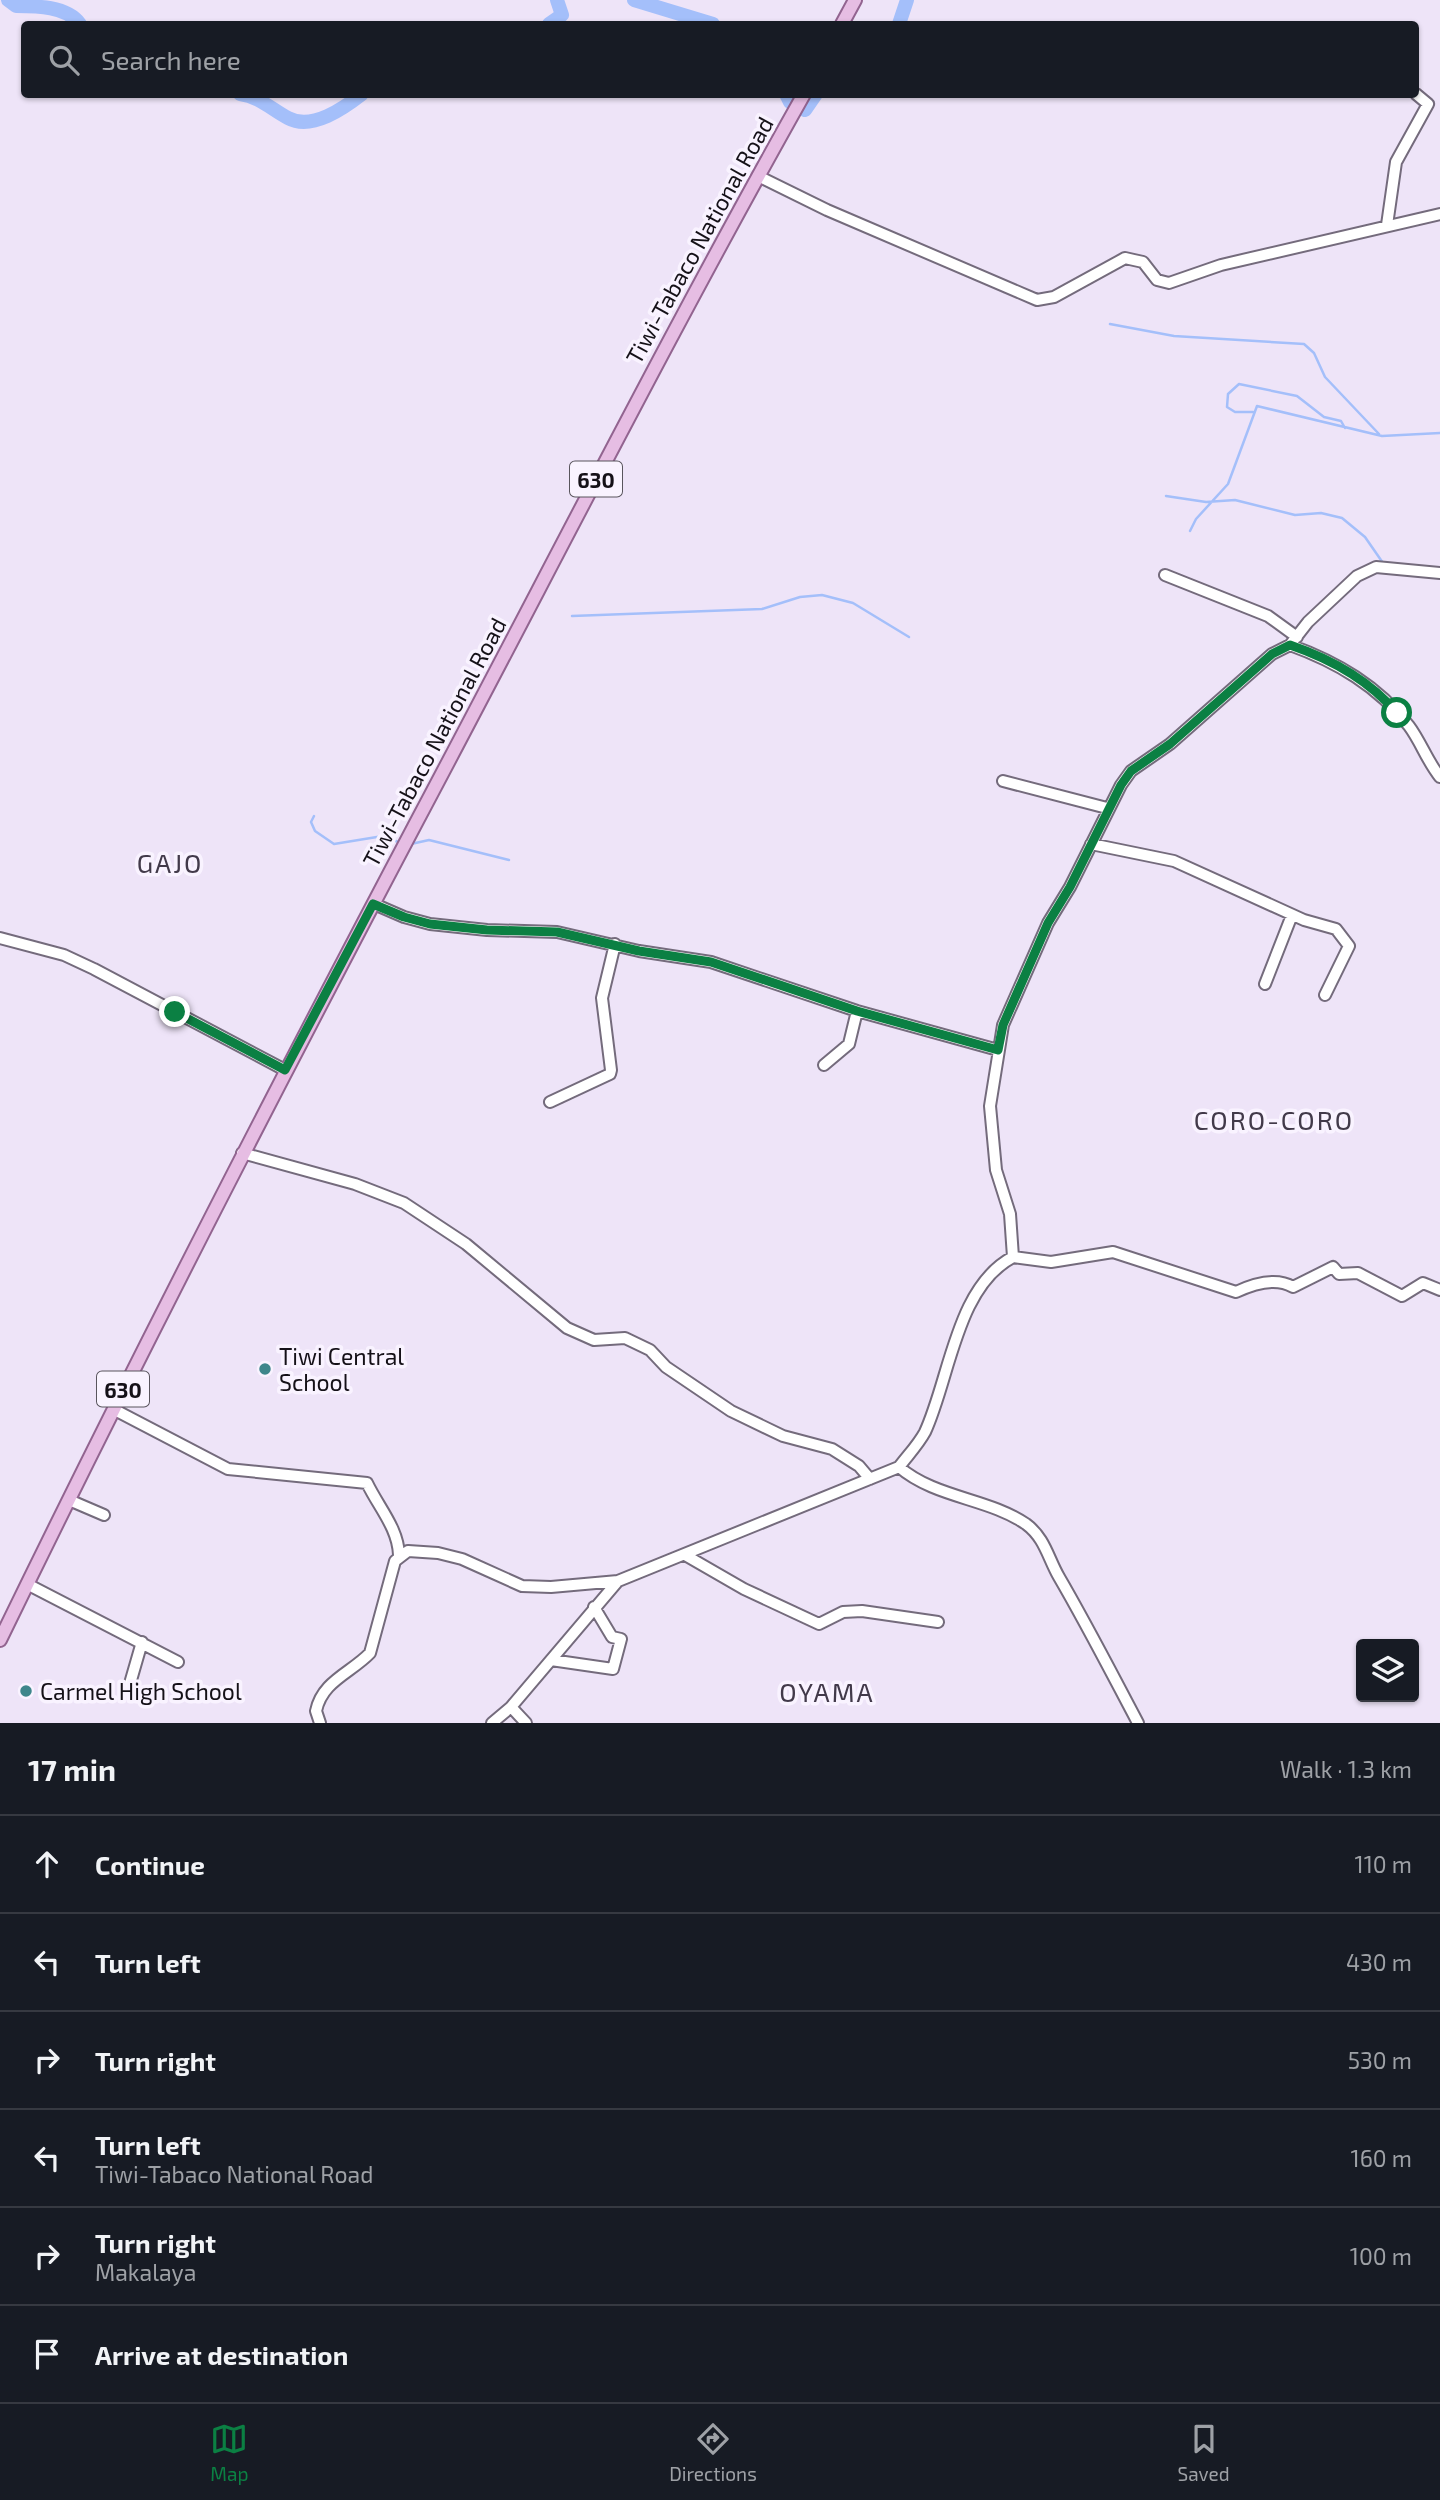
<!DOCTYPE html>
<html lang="en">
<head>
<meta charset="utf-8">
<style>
	body { margin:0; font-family:"Exo 2",sans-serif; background:#20242c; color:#f1f3f6 }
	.controls { position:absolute; right:21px; bottom:21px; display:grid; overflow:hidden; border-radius:7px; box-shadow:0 2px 5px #0004 }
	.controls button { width:63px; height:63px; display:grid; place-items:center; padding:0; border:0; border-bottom:2px solid #363941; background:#171b24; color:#f1f3f6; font:35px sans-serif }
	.stop { position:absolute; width:21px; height:21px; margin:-16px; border:5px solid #0b8043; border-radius:50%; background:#fff }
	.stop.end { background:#0b8043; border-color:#fff; box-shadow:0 2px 7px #0008 }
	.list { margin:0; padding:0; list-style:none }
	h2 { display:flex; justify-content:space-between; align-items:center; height:91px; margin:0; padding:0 28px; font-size:30px }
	h2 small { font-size:23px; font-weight:400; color:#9ea1a6 }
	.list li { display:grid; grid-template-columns:46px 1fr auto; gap:21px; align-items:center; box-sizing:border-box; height:98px; padding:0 28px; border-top:2px solid #363941 }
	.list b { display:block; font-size:26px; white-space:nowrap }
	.list p { margin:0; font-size:23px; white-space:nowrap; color:#9ea1a6 }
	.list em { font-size:23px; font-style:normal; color:#9ea1a6 }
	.icon { flex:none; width:38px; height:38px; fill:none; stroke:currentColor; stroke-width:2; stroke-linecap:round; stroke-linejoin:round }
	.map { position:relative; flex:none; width:1440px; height:1723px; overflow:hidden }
	.search { position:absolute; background:#171b24; box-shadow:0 2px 5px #0004; left:21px; right:21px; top:21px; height:77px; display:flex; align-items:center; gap:18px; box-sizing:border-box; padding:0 24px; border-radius:7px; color:#9ea1a6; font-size:26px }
	.sheet { height:679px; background:#171b24 }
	nav { display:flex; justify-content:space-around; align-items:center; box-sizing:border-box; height:98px; border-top:2px solid #363941; background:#171b24; font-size:19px; color:#9ea1a6 }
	nav a { display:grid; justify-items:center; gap:4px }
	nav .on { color:#0b8043 }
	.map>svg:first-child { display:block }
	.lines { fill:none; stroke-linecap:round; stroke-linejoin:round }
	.stream { stroke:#a4bffa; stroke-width:2.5 }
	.river { stroke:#a4bffa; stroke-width:14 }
	.minor-casing { stroke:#746b7c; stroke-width:14 }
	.major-casing { stroke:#926490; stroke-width:16 }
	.minor { stroke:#fff; stroke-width:10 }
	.major { stroke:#e6bde3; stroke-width:12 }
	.route { stroke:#0b8043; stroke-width:9 }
	.poi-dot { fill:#3e868b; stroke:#f9f3ff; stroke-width:2.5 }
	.labels { text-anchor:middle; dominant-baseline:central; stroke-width:7; stroke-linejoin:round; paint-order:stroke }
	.shield { fill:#f9f3ff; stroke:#59555d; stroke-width:2 }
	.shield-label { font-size:21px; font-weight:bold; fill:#151118 }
	.street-label { font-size:23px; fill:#151118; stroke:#f9f3ff }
	.poi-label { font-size:23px; fill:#151118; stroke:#f9f3ff; text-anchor:start }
	.quarter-label { font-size:26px; letter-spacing:2px; fill:#423a4a; stroke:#f9f3ff }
</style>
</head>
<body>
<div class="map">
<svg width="1440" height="1723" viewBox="0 0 1440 1723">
	<rect width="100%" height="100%" fill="#eee4f8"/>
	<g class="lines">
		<path class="stream" d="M1110 324 1174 336 1304 344 1314 353 1325 377 1379 434
			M1253 412H1235L1227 407 1228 394 1239 384 1297 396 1324 417 1341 421 1345 428
			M1166 496 1206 502 1235 500 1295 515 1321 513 1342 518 1365 537 1383 563
			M1190 531 1196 519 1228 484 1257 406 1382 436 1440 433
			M572 616 762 609 800 597 822 595 853 603 909 637
			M314 816 311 822 315 831 334 844 383 836 401 843
			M411 844 429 840 509 860"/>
		<path class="river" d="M8 0 16 6C36 6 67 6 80 24
			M634 0 713 24
			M549 24 562 15 557 0
			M899 24 907 0
			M240 94C260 97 271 109 288 118 312 131 344 108 362 94
			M786 94 790 102 805 110 816 94"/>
		<g class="minor-casing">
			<path id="minor" d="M758 176 827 210 1037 300 1054 297 1125 258 1143 262 1157 280 1169 283 1221 265 1440 214
				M1387 225 1396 162 1428 104 1416 94
				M1165 575 1268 616 1297 637
				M1290 645C1337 662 1378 686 1409 726 1421 742 1427 761 1440 777
				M1003 781 1107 808
				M1091 844 1174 861 1304 920 1336 929 1349 946 1325 995
				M374 904 404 917 430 924 487 930 557 932 639 951 711 962 857 1011 998 1050
				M0 938 64 955 94 969 285 1070
				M1265 984 1292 915
				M824 1065 849 1044 857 1011
				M550 1102 610 1074 611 1070 602 998 615 944
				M242 1153 355 1184 404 1203 466 1244 567 1328 594 1340 625 1338 650 1350 666 1367 731 1411 783 1436 832 1449 859 1466 870 1479
				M1013 1257 1051 1262 1113 1252 1236 1292C1253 1284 1276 1277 1293 1287L1333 1267 1339 1274 1358 1273 1402 1296 1423 1283 1440 1290
				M113 1409 228 1469 367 1483C379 1508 398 1528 399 1555
				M899 1467C935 1498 988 1498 1026 1524 1045 1538 1048 1558 1059 1577 1087 1625 1112 1674 1138 1723
				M69 1500 104 1515
				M685 1555 744 1589 819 1624 843 1612 862 1611 938 1622
				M27 1584 178 1662
				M551 1660 613 1669 621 1639 612 1637 594 1607
				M129 1687 142 1642
				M511 1707 526 1723
				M320 1723 316 1711C322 1681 351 1673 370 1653L395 1561 408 1551 438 1553 462 1559 522 1586 551 1587 618 1581 899 1467C908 1455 918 1445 925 1432 950 1378 956 1287 1013 1257L1010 1214 996 1170 990 1106 1003 1025 1048 923 1070 887 1121 785 1131 771 1170 744 1272 654 1290 645 1308 622 1357 576 1376 567 1440 573
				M492 1723 511 1707 618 1581"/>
		</g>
		<g class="major-casing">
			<path id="major" d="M842 24 855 0
				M0 1640C134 1364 274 1092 417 821 546 578 669 334 804 94"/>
		</g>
		<use href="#minor" class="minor"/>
		<use href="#major" class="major"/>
	</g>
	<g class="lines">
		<path class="route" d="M175 1012 285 1070 373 904 404 917 430 924 487 930 557 932 639 951 711 962 857 1011 998 1050 1003 1025 1048 923 1070 887 1121 785 1131 771 1170 744 1272 654 1290 645C1331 659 1369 680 1397 713"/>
	</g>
	<g class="poi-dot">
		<circle cx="265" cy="1369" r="7"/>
		<circle cx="26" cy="1691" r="7"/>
	</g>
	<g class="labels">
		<g class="shield">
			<rect x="570" y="461.5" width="52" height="35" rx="5"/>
			<rect x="97" y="1371.5" width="52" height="35" rx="5"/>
		</g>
		<g class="shield-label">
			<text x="596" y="479">630</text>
			<text x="123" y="1389">630</text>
		</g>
		<g class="street-label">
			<text transform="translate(699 240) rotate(-61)">Tiwi-Tabaco National Road</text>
			<text transform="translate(434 742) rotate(-62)">Tiwi-Tabaco National Road</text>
		</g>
		<g class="poi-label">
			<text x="279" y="1356">Tiwi Central<tspan x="279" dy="26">School</tspan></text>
			<text x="40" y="1691">Carmel High School</text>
		</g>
		<g class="quarter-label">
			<text x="170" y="862">GAJO</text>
			<text x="1274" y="1119">CORO-CORO</text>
			<text x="827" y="1691">OYAMA</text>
		</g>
	</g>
</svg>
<div class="controls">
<button><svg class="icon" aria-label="layers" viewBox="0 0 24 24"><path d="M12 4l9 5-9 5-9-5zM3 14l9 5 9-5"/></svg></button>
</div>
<div class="stop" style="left:1397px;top:713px"></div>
<div class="stop end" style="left:175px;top:1012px"></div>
<div class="search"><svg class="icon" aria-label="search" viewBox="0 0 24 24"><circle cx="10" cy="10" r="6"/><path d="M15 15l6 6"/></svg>Search here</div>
</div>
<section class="sheet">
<h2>17 min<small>Walk · 1.3 km</small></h2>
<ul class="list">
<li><svg class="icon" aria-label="ahead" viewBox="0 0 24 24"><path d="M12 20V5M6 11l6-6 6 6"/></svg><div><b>Continue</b></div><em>110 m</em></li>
<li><svg class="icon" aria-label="left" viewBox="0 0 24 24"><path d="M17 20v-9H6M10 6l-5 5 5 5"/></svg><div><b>Turn left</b></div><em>430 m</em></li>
<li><svg class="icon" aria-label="right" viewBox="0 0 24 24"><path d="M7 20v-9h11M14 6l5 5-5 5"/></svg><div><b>Turn right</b></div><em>530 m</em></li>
<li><svg class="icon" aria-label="left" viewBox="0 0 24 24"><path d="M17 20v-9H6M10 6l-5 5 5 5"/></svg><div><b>Turn left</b><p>Tiwi-Tabaco National Road</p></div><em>160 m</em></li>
<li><svg class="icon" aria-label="right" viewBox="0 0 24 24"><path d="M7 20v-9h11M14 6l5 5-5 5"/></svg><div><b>Turn right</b><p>Makalaya</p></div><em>100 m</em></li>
<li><svg class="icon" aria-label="arrive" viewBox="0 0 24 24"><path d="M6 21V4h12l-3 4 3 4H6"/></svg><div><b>Arrive at destination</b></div></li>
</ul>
</section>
<nav>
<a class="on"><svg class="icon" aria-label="map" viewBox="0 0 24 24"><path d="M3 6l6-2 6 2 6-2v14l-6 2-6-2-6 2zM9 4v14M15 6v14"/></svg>Map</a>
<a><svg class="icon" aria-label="directions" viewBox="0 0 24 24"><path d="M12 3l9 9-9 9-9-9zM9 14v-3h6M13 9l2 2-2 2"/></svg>Directions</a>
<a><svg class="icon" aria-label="saved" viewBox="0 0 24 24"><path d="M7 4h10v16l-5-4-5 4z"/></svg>Saved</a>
</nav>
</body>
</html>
